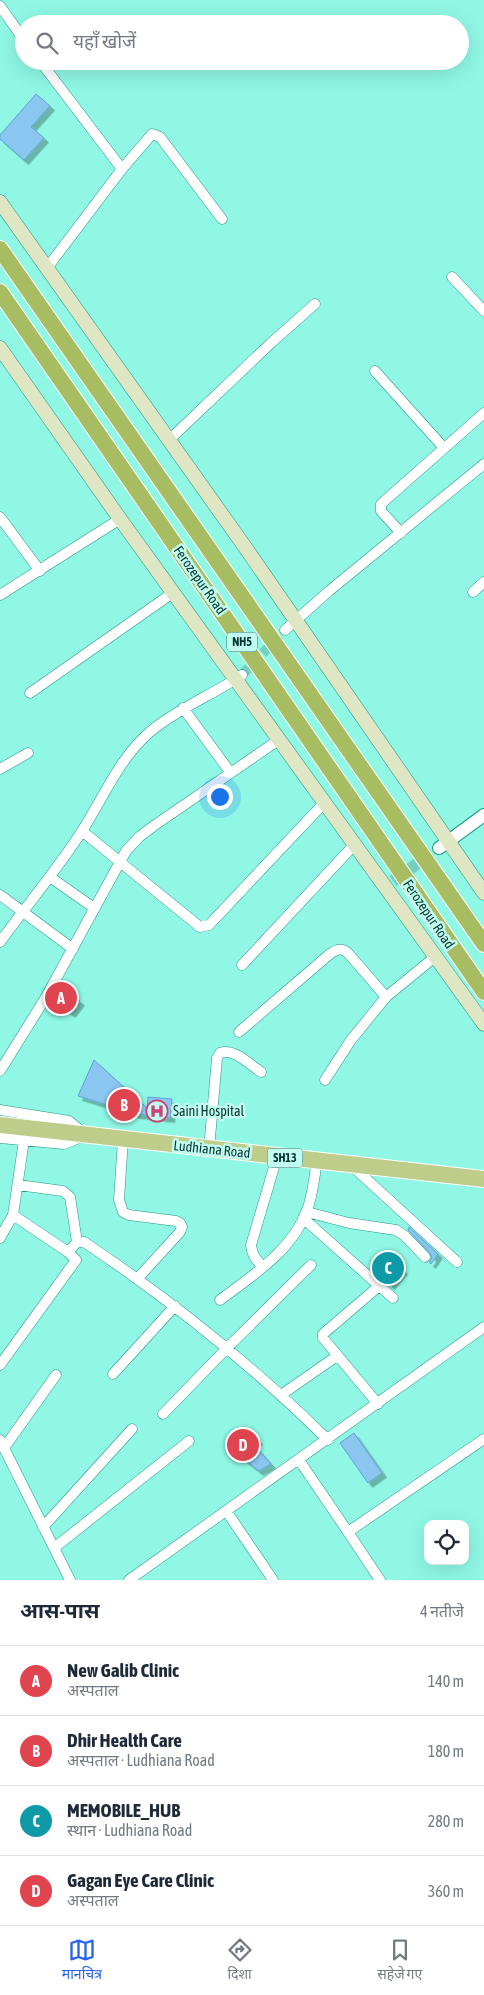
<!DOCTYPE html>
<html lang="hi">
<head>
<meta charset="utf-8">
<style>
	body { margin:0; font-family:"Asap Condensed","Noto Sans Devanagari",sans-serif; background:#f2f2f3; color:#1f2937 }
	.controls { position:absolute; right:15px; bottom:15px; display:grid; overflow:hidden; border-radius:10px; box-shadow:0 5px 20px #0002 }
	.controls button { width:45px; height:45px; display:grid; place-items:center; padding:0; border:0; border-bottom:1px solid #e0e1e3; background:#fff; color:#1f2937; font:25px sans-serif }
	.you { position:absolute; left:219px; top:796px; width:18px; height:18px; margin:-12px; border:4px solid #fff; border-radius:50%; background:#1a73e8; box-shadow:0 0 0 8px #1a73e833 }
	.badge { display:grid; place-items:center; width:32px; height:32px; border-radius:50%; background:#2563eb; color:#fff; font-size:16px; font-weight:700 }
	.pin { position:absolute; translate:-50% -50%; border:2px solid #fff; box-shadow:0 1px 5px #0006 }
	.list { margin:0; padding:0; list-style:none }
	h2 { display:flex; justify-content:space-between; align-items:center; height:65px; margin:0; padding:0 20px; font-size:21px }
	h2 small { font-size:16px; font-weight:400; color:#747a83 }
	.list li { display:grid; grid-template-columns:32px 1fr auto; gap:15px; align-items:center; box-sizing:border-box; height:70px; padding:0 20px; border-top:1px solid #e0e1e3 }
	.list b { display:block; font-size:19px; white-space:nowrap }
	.list p { margin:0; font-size:16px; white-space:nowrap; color:#747a83 }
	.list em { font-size:16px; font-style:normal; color:#747a83 }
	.icon { flex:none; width:28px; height:28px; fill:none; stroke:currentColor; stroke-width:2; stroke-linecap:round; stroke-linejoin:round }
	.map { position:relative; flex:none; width:484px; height:1580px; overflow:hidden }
	.search { position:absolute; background:#fff; box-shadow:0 5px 20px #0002; left:15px; right:15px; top:15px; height:55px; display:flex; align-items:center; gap:12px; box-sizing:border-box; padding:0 18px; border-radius:28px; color:#747a83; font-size:19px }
	.sheet { height:345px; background:#fff }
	nav { display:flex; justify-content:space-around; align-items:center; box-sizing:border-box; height:70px; border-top:1px solid #e0e1e3; background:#fff; font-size:14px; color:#747a83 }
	nav a { display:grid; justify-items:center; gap:2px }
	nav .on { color:#2563eb }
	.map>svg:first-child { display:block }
	.building { fill:#8bc6f1; stroke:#5da3d4; filter:url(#shadow) }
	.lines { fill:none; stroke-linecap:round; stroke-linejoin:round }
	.minor-tunnel { stroke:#74d1c0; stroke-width:10; stroke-dasharray:10 5; stroke-linecap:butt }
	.tertiary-tunnel { stroke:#74d1c0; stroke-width:12; stroke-dasharray:12 6; stroke-linecap:butt }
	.minor-casing { stroke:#219686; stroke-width:11 }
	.tertiary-casing { stroke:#219686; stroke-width:14 }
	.secondary-casing { stroke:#219686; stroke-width:15 }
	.primary-casing { stroke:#fff; stroke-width:18 }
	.trunk-casing { stroke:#fff; stroke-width:18 }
	.minor { stroke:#fff; stroke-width:10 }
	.tertiary { stroke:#fff; stroke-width:12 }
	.secondary { stroke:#dfe6c4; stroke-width:14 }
	.primary { stroke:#becd89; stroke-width:16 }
	.trunk { stroke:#a8bc62; stroke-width:16 }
	.labels { text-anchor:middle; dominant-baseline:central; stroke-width:5; stroke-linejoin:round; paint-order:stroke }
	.shield { fill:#c2fcf0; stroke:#3f726a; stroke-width:1 }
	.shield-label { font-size:12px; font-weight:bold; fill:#073731 }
	.street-label { font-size:14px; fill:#073731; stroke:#c2fcf0 }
	.poi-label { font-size:14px; fill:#073731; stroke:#c2fcf0; text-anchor:start }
</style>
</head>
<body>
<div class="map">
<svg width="484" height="1580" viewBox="0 0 484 1580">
	<defs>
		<filter id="shadow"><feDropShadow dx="4.5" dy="4.5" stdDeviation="0" flood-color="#0004"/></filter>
	</defs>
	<rect width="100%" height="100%" fill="#8ff7e4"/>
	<path class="building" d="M36 94 50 106 31 127 44 138 24 160 0 139V135Z
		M60 987 80 1001 71 1013 52 1000Z
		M94 1060 147 1108 148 1097 172 1099 170 1118 136 1114 78 1096Z
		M409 1227 438 1254 431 1264 429 1262 432 1258 430 1253 408 1230Z
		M387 1250 403 1270 390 1285 372 1267Z
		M248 1429 258 1440 253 1444 271 1464 259 1471 228 1447Z
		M354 1433 382 1473 368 1483 340 1443Z"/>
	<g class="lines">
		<path class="minor-tunnel" d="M242 675 285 630"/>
		<path class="tertiary-tunnel" d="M393 881 439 848"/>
		<g class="minor-casing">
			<path id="minor" d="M0 6 24 40
				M40 61 122 169
				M47 268 122 169 152 134 160 137 222 219
				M452 277 484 311
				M375 371 444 448
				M168 441 271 343 315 304
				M0 517 40 571
				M401 533 381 511V504L484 413
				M473 592 484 582
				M0 595 120 519
				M285 630 329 591 484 464
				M30 693 174 592
				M183 708 230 772
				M0 769 28 753
				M82 831 200 927 209 925 325 802
				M50 877 94 908
				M0 895 73 949
				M0 942C27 905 57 870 82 831 104 797 119 758 151 731 179 708 212 695 242 675
				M242 965 355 844
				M239 1032 331 953C338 949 342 948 348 953L386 997
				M0 1071 46 997 126 851 139 837 155 825 280 739
				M325 1080 351 1040 386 997 436 956
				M0 1110 69 1121 86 1135 64 1144 0 1138
				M123 1139 119 1200 123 1212 129 1215 176 1221 180 1223 182 1227 180 1232 138 1278
				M209 1149 217 1058 220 1053C234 1048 249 1064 261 1072
				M351 1165 457 1262
				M18 1185 63 1191 70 1197 77 1242
				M307 1212 349 1223 396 1230 405 1236 425 1257
				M303 1218 393 1298
				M0 1238 13 1215 24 1140
				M68 1252 77 1242H84C171 1300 253 1366 328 1440
				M263 1267C256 1260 252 1255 251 1245L277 1157
				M220 1300C252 1276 293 1250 307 1210 313 1195 314 1178 317 1161
				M0 1365 76 1260 68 1252 13 1215
				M113 1374 175 1306
				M281 1395 337 1356
				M378 1404 323 1338V1334L379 1286
				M163 1414 226 1349 311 1265
				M0 1440 70 1580
				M4 1448 56 1375
				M299 1460 348 1532
				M227 1512 273 1580
				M43 1527 132 1429
				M54 1548 189 1441
				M129 1580 484 1327
				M380 1580 348 1532 484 1439"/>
		</g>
		<g class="tertiary-casing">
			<path id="tertiary" d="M439 848 484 815"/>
		</g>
		<g class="secondary-casing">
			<path id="secondary" d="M0 202 245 547 484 893
				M0 348 120 519 484 1024"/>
		</g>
		<g class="primary-casing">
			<path id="primary" d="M0 1125 484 1179"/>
		</g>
		<g class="trunk-casing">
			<path id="trunk" d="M0 249 484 944
				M0 292 484 992"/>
		</g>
		<use href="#minor" class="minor"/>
		<use href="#tertiary" class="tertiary"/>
		<use href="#secondary" class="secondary"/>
		<use href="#primary" class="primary"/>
		<use href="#trunk" class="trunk"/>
	</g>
	<defs>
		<g id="hospital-ring" transform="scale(1.125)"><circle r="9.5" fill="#c2fcf0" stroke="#cb4075" stroke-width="1.5"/><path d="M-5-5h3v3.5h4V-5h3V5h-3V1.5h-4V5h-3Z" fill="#cb4075"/></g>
	</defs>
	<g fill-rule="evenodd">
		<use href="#hospital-ring" x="157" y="1111"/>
	</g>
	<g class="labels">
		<g class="shield">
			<rect x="227" y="632.5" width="30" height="19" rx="4"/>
			<rect x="267.5" y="1148.5" width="35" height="19" rx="4"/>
		</g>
		<g class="shield-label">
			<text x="242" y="642">NH5</text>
			<text x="285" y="1158">SH13</text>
		</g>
		<g class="street-label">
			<text transform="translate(200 580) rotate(55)">Ferozepur Road</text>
			<text transform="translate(429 914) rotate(56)">Ferozepur Road</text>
			<text transform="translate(212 1149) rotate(6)">Ludhiana Road</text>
		</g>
		<g class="poi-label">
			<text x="173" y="1111">Saini Hospital</text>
		</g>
	</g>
</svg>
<div class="controls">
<button><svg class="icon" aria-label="locate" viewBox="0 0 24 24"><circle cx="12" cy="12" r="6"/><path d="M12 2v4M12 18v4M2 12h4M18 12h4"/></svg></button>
</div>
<div class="you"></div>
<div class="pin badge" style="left:61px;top:998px;background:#e0444e">A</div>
<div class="pin badge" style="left:124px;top:1105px;background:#e0444e">B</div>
<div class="pin badge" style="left:388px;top:1268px;background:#0f9aa8">C</div>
<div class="pin badge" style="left:243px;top:1445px;background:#e0444e">D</div>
<div class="search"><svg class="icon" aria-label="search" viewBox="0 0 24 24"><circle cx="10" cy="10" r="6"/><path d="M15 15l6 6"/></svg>यहाँ खोजें</div>
</div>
<section class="sheet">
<h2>आस-पास<small>4 नतीजे</small></h2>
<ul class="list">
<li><span class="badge" style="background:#e0444e">A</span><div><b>New Galib Clinic</b><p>अस्पताल</p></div><em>140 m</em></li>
<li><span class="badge" style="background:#e0444e">B</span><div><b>Dhir Health Care</b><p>अस्पताल · Ludhiana Road</p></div><em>180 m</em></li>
<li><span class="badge" style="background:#0f9aa8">C</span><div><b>MEMOBILE_HUB</b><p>स्थान · Ludhiana Road</p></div><em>280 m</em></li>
<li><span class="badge" style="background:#e0444e">D</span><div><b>Gagan Eye Care Clinic</b><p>अस्पताल</p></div><em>360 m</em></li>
</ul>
</section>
<nav>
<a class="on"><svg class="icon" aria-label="map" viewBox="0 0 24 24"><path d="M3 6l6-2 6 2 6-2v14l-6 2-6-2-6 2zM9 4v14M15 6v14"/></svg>मानचित्र</a>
<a><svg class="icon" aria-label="directions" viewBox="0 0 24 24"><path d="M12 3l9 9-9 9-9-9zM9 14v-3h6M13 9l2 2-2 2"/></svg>दिशा</a>
<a><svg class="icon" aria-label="saved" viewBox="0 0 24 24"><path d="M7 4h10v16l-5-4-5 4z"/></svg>सहेजे गए</a>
</nav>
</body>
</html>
